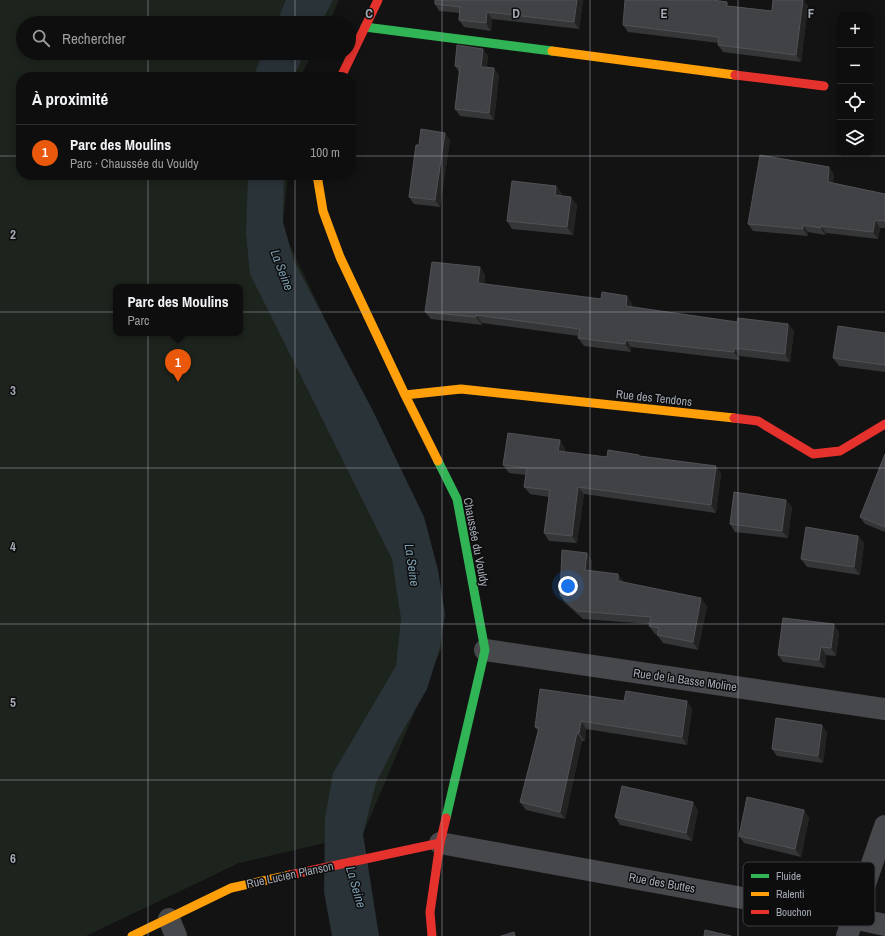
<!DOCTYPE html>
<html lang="fr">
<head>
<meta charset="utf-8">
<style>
	body { margin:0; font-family:"Archivo Narrow",sans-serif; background:#1c1c1c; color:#f1f3f6 }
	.controls { position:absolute; right:12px; top:12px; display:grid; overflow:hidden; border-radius:8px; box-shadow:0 2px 10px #0003 }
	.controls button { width:36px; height:36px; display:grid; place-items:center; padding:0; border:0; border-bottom:1px solid #2e2e2e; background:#0e0e0e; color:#f1f3f6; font:20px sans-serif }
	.you { position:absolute; left:568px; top:586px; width:14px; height:14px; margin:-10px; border:3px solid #fff; border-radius:50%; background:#1a73e8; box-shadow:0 0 0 6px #1a73e833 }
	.badge { display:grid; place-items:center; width:26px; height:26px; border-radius:50%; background:#ea580c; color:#fff; font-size:13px; font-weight:700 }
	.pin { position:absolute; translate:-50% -33px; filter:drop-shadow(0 1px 2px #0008) }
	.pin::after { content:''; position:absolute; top:21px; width:14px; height:12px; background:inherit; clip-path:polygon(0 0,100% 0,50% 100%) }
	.popup { position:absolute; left:113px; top:284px; width:130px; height:52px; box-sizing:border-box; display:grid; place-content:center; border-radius:8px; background:#0e0e0e; filter:drop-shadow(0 1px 3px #0005); font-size:13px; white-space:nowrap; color:#9b9c9e }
	.popup b { font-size:15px; color:#f1f3f6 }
	.popup::after { content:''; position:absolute; left:50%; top:100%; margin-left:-8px; border:8px solid transparent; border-top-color:#0e0e0e }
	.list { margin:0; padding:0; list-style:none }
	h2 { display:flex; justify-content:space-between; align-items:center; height:52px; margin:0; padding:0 16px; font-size:17px }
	h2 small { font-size:13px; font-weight:400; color:#9b9c9e }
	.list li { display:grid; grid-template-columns:26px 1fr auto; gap:12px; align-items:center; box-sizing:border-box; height:56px; padding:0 16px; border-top:1px solid #2e2e2e }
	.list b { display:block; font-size:15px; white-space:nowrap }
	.list p { margin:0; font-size:13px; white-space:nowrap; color:#9b9c9e }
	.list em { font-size:13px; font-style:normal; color:#9b9c9e }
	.icon { flex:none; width:22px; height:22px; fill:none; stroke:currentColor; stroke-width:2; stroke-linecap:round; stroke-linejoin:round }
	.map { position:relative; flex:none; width:885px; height:936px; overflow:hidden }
	.search { position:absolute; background:#0e0e0e; box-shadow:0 2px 10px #0003; left:16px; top:16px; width:340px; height:44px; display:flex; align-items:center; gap:10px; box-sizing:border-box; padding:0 14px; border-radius:22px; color:#9b9c9e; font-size:15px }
	.panel { position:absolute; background:#0e0e0e; box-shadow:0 2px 10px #0003; left:16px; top:72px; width:340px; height:108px; border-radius:16px }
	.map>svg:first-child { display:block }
	.green { fill:#1d231d; fill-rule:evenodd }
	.water { fill:#2a3338 }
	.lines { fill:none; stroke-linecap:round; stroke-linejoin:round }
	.street { stroke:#47484b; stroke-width:22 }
	.fast { stroke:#30b455; stroke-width:9 }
	.slow { stroke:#ff9f0a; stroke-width:9 }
	.jam { stroke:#e5322d; stroke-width:9 }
	.wall { fill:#353637 }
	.shaded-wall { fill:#232323 }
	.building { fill:#414245; stroke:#515256 }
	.grid { fill:none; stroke:#a4aab4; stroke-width:1; stroke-opacity:0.55 }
	.labels { text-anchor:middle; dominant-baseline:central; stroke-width:3; stroke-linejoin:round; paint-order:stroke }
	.street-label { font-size:12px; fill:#a4aab4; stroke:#0d0d0e }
	.water-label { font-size:13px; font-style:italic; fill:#7a9caf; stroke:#0d0d0e }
	.key { fill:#0d0d0e; stroke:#3a3c40; stroke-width:1 }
	.key-label { font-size:11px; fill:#a4aab4 }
	.grid-label { font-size:13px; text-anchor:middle; font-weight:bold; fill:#a4aab4; stroke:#0d0d0e; stroke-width:3; stroke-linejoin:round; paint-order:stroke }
</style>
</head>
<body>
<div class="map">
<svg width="885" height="936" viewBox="0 0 885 936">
	<rect width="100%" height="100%" fill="#131313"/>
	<path class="green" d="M0 0H339L329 23H23V53H313L300 77H21V175H288L282 229 429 536 443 645 363 834 239 863 86 936H0ZM116 287H240V333H116Z"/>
	<path class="water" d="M286 0H333L321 23H276Z
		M263 53H305L296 71 295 77H253Z
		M248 175H284L283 222 294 261 373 411 424 517 438 570 445 614 440 647 427 689 397 741 376 783 363 834 379 936H332L324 892 325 818 333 773 396 666 401 619 392 559 250 274 246 233Z"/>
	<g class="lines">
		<path class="street" d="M485 650 885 709
			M440 843 853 918 885 925
			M169 919 176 936
			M847 936 885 826"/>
		<path class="fast" d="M365 27 552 51
			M438 461 457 499 485 650 446 818"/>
		<path class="slow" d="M552 51 735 75
			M317 175 323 211 340 257 405 395 438 461
			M405 395 461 389 734 418
			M132 936 231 888 290 875"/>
		<path class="jam" d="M735 75 824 86
			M341 77 378 0
			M734 418 758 421 813 454 840 451 885 424
			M290 875 440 843
			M432 936 430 912 440 843 446 818"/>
	</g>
	<path class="wall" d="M435 0H583L579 29 492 19 491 31 464 27 459 20 460 13 439 11 435 4Z
		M773 0H803L808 6 801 62 723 52 718 45 719 43 628 32 623 25 730 6 772 11Z
		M488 55 487 67 494 68 499 75 494 120 460 116 455 109 459 72 455 66Z
		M450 140 440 207 414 204 409 197 419 145Z
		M834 174 833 183 885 194V228H880L878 239 826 233 825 235 808 232V236L753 231 748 224Z
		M556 186 562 194 561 196 577 205 573 235 512 229 507 221Z
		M480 267 485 275 484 284 632 303V307L737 322 788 324 794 331 790 362 740 356 739 360 631 347V352L584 346 578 338 579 336 482 323V325L431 319 425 312Z
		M885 333V372L839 366 833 358Z
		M565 448V452L607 457 641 456 716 466 721 474 716 513 584 494 577 543 549 541 544 533 549 497 530 494 524 487 526 475 509 473 503 465Z
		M885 454V532L865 524 860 517Z
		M786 500 792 507 788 538 735 532 730 524Z
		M858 536 864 543 860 575 807 567 801 559Z
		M587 553 592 561 591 571 618 574 624 583 707 606 698 650 663 643 657 635 658 634H655L649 626 650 624 583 619 565 603 560 595Z
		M839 632 836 656 826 655 825 668 783 662 778 655Z
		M687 701 692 709 687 745 586 729 585 741H582L565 819 526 810 520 802 538 731 535 727Z
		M827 732 823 763 777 756 772 749Z
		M698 810 692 841 620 825 615 817Z
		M804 810 809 818 801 857 744 843 739 836Z"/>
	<path class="shaded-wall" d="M577 0H583L579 29 574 22Z
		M803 0 808 6 801 62 796 55Z
		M487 12 492 19 491 31 486 23Z
		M483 49 488 55 486 73 481 67Z
		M494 68 499 75 494 120 489 113Z
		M445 133 450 140 440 207 435 200Z
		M829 167 834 174 833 189 828 182Z
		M556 186 562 194 560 203 555 195Z
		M571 197 577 205 573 235 567 227Z
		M875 220 880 228 878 239 873 232Z
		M803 225 808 232V236L803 229Z
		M821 226 826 233 825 235 821 228Z
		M480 267 485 275 483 291 478 283Z
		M627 296 632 303 631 314 626 306Z
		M476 315 482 323V325L476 317Z
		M788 324 794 331 790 362 785 354Z
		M626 340 631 347V352L625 344Z
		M734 348 740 356 739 360 734 352Z
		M560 440 565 448 564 459 558 451Z
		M716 466 721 474 716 513 711 505Z
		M578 487 584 494 577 543 572 536Z
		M786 500 792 507 788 538 782 531Z
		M858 536 864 543 860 575 854 567Z
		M587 553 592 561 591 578 585 570Z
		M618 574 624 582 623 589 618 581Z
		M701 598 707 606 698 650 693 642Z
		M834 624 839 632 836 656 831 648Z
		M821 647 826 655 825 668 819 660Z
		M687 701 692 709 687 745 682 737Z
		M581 721 586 729 585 741 579 733Z
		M822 725 827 732 823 763 818 756Z
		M577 733 582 741 565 819 560 812Z
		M693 802 698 810 692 841 686 833Z
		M804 810 809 818 801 857 795 849Z"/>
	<path class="building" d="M435 0H577L574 22 487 12 486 23 459 20 460 7 435 4Z
		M625 0H713L727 2V6L772 11 773 0H803L796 55 718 45 719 37 623 25Z
		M457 45 483 49 481 67 494 68 489 113 455 109 460 66H455Z
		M421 129 445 133 435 200 409 197 416 145H419Z
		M760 155 829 167 828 182 885 194V221L875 220 873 232 821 226V228L803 225V229L748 224Z
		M512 181 556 186 555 195 571 197 567 227 507 221Z
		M432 262 480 267 478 283 601 299 602 292 627 296 626 306 737 322 738 318 788 324 785 354 734 348V352L626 340 625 344 578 338 580 329 476 315V317L425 312Z
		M838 326 885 333V365L833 358Z
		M508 433 560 440 558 451 607 457 608 450 639 455V456L716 466 711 505 578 487 572 536 544 533 550 490 524 487 527 468 503 465Z
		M885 454V527L860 517Z
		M734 492 786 500 782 531 730 524Z
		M806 527 858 536 854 567 801 559Z
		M562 550 587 553 585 570 618 574V581L701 598 693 642 657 635 659 628 649 626 651 617 577 611 560 595Z
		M783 618 834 624 831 648 821 647 819 660 778 655Z
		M540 689 624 701 626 691 687 701 682 737 581 721 579 733H577L560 812 520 802 539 728 535 727Z
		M776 718 822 725 818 756 772 749Z
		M622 786 693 802 686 833 615 817Z
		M747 797 804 810 795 849 739 836Z
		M705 930 731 936H704Z
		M514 932 515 936H501Z"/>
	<path class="grid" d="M148 0V23M295 0V23M442 0V936M590 0V936M738 0V936M148 53V77M295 53V77M0 156H21M351 156H885M148 175V936M295 175V936M0 312H885M0 468H885M0 624H885M0 780H885"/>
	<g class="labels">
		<g class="street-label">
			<text transform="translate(654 398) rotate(6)">Rue des Tendons</text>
			<text transform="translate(476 542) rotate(79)">Chaussée du Vouldy</text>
			<text transform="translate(685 680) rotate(8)">Rue de la Basse Moline</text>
			<text transform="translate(290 875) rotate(-12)">Rue Lucien Planson</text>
			<text transform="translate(662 883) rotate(10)">Rue des Buttes</text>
		</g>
		<g class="water-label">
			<text transform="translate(282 270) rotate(69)">La Seine</text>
			<text transform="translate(412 565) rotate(82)">La Seine</text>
			<text transform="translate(356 887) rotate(74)">La Seine</text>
		</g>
	</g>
	<rect x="743" y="862" width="132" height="64" rx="6" class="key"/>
	<rect x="751" y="874" width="18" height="4" fill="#30b455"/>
	<rect x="751" y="892" width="18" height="4" fill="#ff9f0a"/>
	<rect x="751" y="910" width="18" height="4" fill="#e5322d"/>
	<g class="key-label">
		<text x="776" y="880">Fluide</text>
		<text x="776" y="898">Ralenti</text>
		<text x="776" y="916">Bouchon</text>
	</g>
	<g class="grid-label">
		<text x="369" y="18">C</text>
		<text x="516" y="18">D</text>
		<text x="664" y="18">E</text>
		<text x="811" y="18">F</text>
		<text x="13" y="239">2</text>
		<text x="13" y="395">3</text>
		<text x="13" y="551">4</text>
		<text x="13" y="707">5</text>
		<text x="13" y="863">6</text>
	</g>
</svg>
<div class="controls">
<button>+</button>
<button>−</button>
<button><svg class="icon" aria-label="locate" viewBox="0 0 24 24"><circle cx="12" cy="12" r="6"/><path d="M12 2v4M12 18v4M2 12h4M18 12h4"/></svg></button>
<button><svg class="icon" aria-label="layers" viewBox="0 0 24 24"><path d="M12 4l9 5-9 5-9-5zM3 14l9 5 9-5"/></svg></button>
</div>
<div class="you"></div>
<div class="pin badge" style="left:178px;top:382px">1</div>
<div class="popup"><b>Parc des Moulins</b>Parc</div>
<div class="search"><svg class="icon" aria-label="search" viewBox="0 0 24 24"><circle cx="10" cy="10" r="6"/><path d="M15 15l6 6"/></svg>Rechercher</div>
<section class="panel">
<h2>À proximité<small></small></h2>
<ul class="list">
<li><span class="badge">1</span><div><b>Parc des Moulins</b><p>Parc · Chaussée du Vouldy</p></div><em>100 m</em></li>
</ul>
</section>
</div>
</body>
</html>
